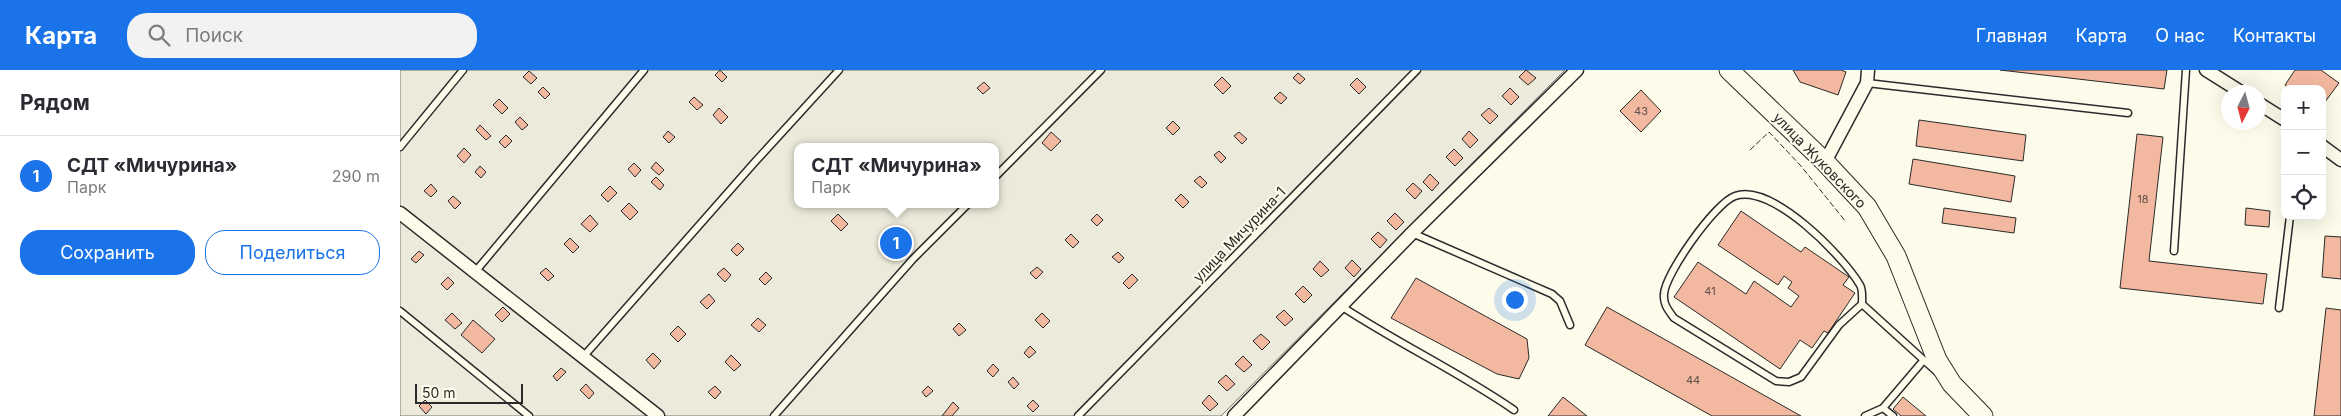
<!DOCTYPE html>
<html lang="ru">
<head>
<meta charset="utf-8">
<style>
	body { margin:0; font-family:Inter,sans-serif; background:#f2f2f3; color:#2b2b33 }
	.controls { position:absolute; right:15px; top:15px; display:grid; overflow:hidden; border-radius:10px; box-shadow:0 5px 20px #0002 }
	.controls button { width:45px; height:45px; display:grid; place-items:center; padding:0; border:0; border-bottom:1px solid #e1e1e2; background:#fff; color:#2b2b33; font:25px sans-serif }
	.compass { position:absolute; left:1821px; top:15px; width:45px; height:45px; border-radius:50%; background:#fff; box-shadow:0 5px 20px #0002; rotate:186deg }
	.scale { position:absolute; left:15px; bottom:12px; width:108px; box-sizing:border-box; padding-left:5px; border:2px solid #2b2b2b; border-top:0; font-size:14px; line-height:18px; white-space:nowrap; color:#2b2b2b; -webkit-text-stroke:4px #fdfbea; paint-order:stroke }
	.you { position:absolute; left:1114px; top:229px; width:18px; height:18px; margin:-12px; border:4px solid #fff; border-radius:50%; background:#1a73e8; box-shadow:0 0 0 8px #1a73e833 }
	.badge { display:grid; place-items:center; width:32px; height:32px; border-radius:50%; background:#1a73e8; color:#fff; font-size:16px; font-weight:700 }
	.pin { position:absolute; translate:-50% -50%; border:2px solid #fff; box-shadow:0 1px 5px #0006 }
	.popup { position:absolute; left:394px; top:73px; width:205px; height:65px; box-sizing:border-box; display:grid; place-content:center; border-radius:10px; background:#fff; filter:drop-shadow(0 1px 4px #0005); font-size:16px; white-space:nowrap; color:#7c7c81 }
	.popup b { font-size:19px; color:#2b2b33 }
	.popup::after { content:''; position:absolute; left:50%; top:100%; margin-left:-10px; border:10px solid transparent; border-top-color:#fff }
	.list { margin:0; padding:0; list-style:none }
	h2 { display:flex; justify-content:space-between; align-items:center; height:65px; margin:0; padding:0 20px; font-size:21px }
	h2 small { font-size:16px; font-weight:400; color:#7c7c81 }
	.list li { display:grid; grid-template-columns:32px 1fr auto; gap:15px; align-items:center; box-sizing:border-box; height:80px; padding:0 20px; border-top:1px solid #e1e1e2 }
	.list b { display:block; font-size:19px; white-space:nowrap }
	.list p { margin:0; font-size:16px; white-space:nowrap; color:#7c7c81 }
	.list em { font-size:16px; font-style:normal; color:#7c7c81 }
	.actions { display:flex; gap:10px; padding:15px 20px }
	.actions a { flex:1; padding:11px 0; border:1px solid #1a73e8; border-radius:20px; text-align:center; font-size:18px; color:#1a73e8 }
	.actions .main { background:#1a73e8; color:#fff }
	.icon { flex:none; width:28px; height:28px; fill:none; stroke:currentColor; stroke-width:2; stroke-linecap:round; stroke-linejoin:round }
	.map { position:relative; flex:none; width:1941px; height:346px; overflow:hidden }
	header { display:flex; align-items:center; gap:30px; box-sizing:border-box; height:70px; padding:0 25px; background:#1a73e8; color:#fff }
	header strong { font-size:24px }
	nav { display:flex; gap:28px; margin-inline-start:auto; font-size:18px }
	.search { width:350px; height:45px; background:#f2f2f3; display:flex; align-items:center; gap:12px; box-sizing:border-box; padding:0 18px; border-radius:20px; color:#7c7c81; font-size:19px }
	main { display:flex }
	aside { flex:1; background:#fff }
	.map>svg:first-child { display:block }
	.green { fill:#ecebdb; stroke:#74746e; fill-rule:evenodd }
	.building { fill:#f2b8a0; stroke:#2b2b2b }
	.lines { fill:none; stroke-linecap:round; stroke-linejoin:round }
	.lane-casing { stroke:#2b2b2b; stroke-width:9 }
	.street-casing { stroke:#2b2b2b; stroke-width:15 }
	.secondary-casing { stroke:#2b2b2b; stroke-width:21 }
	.lane { stroke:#fdfbea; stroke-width:6 }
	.street { stroke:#fdfbea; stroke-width:12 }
	.secondary { stroke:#fdfbea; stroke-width:19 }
	.fence { stroke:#2b2b2b; stroke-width:1; stroke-dasharray:6 2.5; stroke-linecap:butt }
	.labels { text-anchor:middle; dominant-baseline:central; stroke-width:4; stroke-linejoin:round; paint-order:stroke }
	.number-label { font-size:11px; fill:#5d4e48 }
	.street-label { font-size:14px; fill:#2b2b2b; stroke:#fdfbea }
</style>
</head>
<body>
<header>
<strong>Карта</strong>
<div class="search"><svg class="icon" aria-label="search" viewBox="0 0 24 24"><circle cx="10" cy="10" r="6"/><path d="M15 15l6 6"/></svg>Поиск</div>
<nav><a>Главная</a><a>Карта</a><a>О нас</a><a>Контакты</a></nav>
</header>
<main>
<aside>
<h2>Рядом<small></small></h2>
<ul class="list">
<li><span class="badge">1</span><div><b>СДТ «Мичурина»</b><p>Парк</p></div><em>290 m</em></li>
</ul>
<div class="actions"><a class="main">Сохранить</a><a>Поделиться</a></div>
</aside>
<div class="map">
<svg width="1941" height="346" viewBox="0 0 1941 346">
	<rect width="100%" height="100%" fill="#fdfbea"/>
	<path class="green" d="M0 0H1165L821 346H0ZM397 77H595V134H397Z"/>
	<path class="building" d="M320 0 327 7 322 12 315 5Z
		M1126 0 1136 8 1128 15 1119 7Z
		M1393 0H1441L1446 2 1438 25 1400 12Z
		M1600 0H1767L1764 19Z
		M1895 0H1921L1939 13 1922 36V19H1890L1885 15Z
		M129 1 137 8 131 14 123 7Z
		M898 3 905 9 900 14 893 8Z
		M822 7 831 16 823 24 814 15Z
		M957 8 966 17 959 24 950 15Z
		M584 12 590 18 583 24 577 18Z
		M143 17 150 24 145 29 138 22Z
		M1110 18 1119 27 1111 35 1102 26Z
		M1241 20 1261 41 1241 62 1220 41Z
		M880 22 887 28 881 34 874 28Z
		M294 27 303 35 297 40 289 32Z
		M99 29 108 38 102 44 93 35Z
		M319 38 328 47 321 54 313 45Z
		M1089 38 1098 46 1090 54 1081 45Z
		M120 47 128 55 122 60 115 52Z
		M1519 50 1626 65 1623 91 1516 76Z
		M773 51 780 58 773 65 766 58Z
		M80 55 91 66 86 70 76 60Z
		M268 61 275 67 269 73 263 67Z
		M1069 61 1078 70 1070 78 1062 69Z
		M651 62 661 71 651 81 642 73Z
		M839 62 847 69 842 74 834 66Z
		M1737 64 1763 67 1749 191 1867 204 1863 234 1720 218Z
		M106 65 112 71 105 78 99 72Z
		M64 78 71 85 64 93 57 86Z
		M1054 79 1063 88 1055 96 1046 87Z
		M819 81 826 88 821 93 814 85Z
		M1513 89 1615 106 1611 132 1509 114Z
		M256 92 264 100 259 105 251 98Z
		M234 93 241 100 235 107 228 99Z
		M80 96 86 102 81 108 75 102Z
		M1030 104 1039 113 1032 121 1023 112Z
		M800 106 807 113 802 118 794 111Z
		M256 107 264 115 260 120 251 112Z
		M1013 113 1022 121 1015 129 1006 120Z
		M31 114 37 121 31 127 24 121Z
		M210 116 217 123 208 132 201 125Z
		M781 124 789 132 783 138 775 130Z
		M53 126 61 133 55 139 48 131Z
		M229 133 238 142 230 150 221 141Z
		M1544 138 1616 148 1614 163 1542 153Z
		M1846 138 1870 141 1869 157 1845 155Z
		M1341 141 1401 182 1405 177 1449 207 1443 215 1455 223 1428 263 1424 261 1412 278 1400 270 1380 299 1274 227 1298 192 1346 224 1354 211 1391 237 1399 226 1388 218 1392 212 1384 206 1378 215 1318 175Z
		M995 143 1004 152 996 160 987 151Z
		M438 144 448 154 441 161 431 151Z
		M697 144 703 150 697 156 691 150Z
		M190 145 198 154 190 162 181 154Z
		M978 162 987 170 980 178 971 169Z
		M671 164 679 172 673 178 665 170Z
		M1925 166 1941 167V209L1922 207Z
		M170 168 179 177 173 183 164 174Z
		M338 173 344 179 337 186 331 180Z
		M19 181 24 185 16 193 11 189Z
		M718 182 724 188 719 193 712 187Z
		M952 190 961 199 954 207 945 198Z
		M920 191 929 200 921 207 913 199Z
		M637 197 643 202 636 209 630 203Z
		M146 198 154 206 148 211 140 203Z
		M324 198 331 205 325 212 317 204Z
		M366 202 372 208 365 215 359 209Z
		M732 204 738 210 729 219 723 213Z
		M48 207 54 213 47 220 41 214Z
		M1016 208 1127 269 1129 288 1119 309 1097 304 991 248Z
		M903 216 912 225 904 233 895 224Z
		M309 224 315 231 307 239 300 232Z
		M103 237 110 244 102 252 95 245Z
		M1207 237 1401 346H1312L1185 275Z
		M1926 238 1941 240V346H1914Z
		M884 240 893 249 885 256 876 247Z
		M52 243 62 253 55 259 45 250Z
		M642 243 650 251 643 258 635 250Z
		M358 248 366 255 359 262 351 255Z
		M73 250 95 269 82 283 61 265Z
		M559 253 566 260 559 266 553 259Z
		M278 256 286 264 278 272 270 264Z
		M861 264 870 272 862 280 853 271Z
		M630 276 636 282 629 288 624 283Z
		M253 283 261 291 254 299 246 290Z
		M331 285 341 295 334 301 325 292Z
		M843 286 852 295 844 302 835 294Z
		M593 294 599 300 593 307 587 301Z
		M161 298 166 302 157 311 153 306Z
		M826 305 835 314 827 321 818 312Z
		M613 307 619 314 614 319 608 312Z
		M186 314 194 323 189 329 180 320Z
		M315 316 321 322 315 329 308 322Z
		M528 316 533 321 526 327 522 322Z
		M809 325 818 334 810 341 802 333Z
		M1163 327 1187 346H1148Z
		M1503 327 1526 346H1501L1493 339Z
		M25 330 32 337 26 344 19 336Z
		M633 330 639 336 633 342 627 336Z
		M553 332 559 338 552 346H542Z"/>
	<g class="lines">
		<g class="lane-casing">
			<path id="lane" d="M1467 13 1728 43
				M0 77 63 0
				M595 107 701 0
				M1012 163 1152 224 1160 231 1170 255
				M1774 181 1786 0
				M75 202 244 0
				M1462 234 1439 255 1401 307 1389 312 1376 311 1274 248C1268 240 1263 234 1264 224 1265 204 1315 133 1335 126 1372 113 1442 185 1460 215 1463 220 1462 228 1462 234L1537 302
				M941 236C997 273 1059 302 1114 340
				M1879 238 1890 146
				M0 241 129 346
				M183 287 354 93 439 0
				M1483 338 1493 346
				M374 346 513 189 568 134
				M678 346 1017 0
				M1465 346 1483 338 1523 291"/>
		</g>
		<g class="street-casing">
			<path id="street" d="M1806 0 1841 22
				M1858 33 1885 50
				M1922 76 1941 90
				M1425 92 1467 13 1468 0
				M0 143 258 346
				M834 346 1012 163 1177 0"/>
		</g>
		<g class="secondary-casing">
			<path id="secondary" d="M1329 0 1425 92 1467 137 1496 186 1537 290 1552 314 1583 346"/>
		</g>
		<use href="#lane" class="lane"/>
		<use href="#street" class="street"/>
		<use href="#secondary" class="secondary"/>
		<path class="fence" d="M1350 80 1369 62 1401 96 1446 152"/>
	</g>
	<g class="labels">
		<g class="number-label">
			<text x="1241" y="41">43</text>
			<text x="1743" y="129">18</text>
			<text x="1310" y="221">41</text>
			<text x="1293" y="310">44</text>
		</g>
		<g class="street-label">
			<text transform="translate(1420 90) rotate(46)">улица Жуковского</text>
			<text transform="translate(839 164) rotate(-46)">улица Мичурина-1</text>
		</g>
	</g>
</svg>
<div class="controls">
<button>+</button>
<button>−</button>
<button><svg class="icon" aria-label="locate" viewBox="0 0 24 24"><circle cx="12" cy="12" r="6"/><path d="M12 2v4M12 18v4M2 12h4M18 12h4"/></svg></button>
</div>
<svg class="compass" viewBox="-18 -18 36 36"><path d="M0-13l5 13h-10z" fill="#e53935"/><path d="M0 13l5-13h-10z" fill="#7c7c81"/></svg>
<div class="scale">50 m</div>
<div class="you"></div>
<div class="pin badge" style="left:496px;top:173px">1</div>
<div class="popup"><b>СДТ «Мичурина»</b>Парк</div>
</div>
</main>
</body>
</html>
